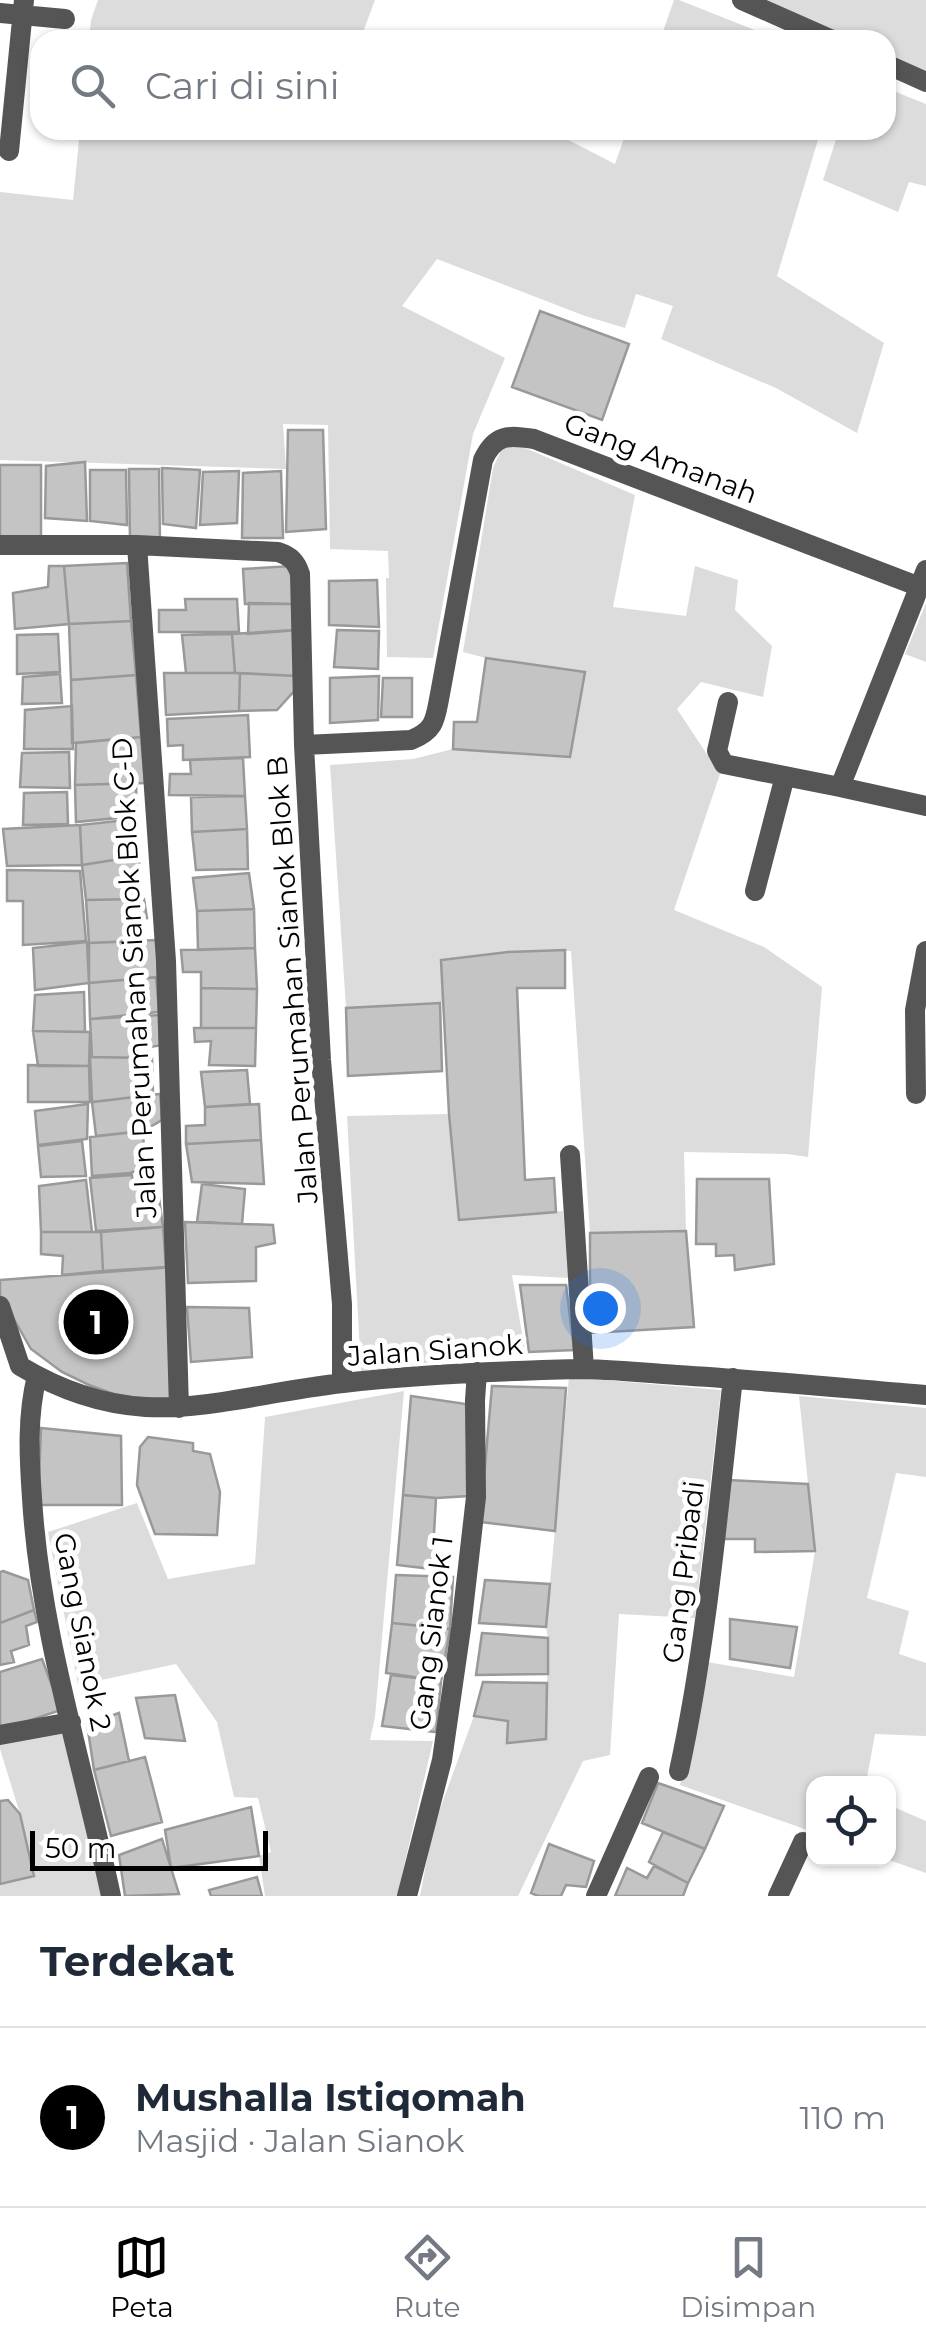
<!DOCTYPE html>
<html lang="id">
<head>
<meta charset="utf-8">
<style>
	body { margin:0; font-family:Montserrat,sans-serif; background:#f2f2f3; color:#1f2937 }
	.controls { position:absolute; right:30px; bottom:30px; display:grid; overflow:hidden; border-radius:20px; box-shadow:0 2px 8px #0004 }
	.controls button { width:90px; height:90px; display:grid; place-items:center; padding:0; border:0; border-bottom:2px solid #e0e1e3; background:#fff; color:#1f2937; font:50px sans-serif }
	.scale { position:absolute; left:30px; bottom:25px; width:238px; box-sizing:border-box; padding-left:10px; border:5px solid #000; border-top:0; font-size:28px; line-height:35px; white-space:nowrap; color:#000; -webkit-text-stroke:8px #fff; paint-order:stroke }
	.you { position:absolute; left:600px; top:1308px; width:35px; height:35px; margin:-25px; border:8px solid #fff; border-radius:50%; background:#1a73e8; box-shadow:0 0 0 15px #1a73e833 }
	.badge { display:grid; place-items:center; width:65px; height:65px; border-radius:50%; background:#000; color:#fff; font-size:32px; font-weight:700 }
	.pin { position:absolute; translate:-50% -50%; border:5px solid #fff; box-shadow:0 2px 10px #0006 }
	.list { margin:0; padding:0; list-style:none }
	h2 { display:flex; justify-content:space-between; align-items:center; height:130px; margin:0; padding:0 40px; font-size:42px }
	h2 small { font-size:32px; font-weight:400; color:#747a83 }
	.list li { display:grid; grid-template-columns:65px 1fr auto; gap:30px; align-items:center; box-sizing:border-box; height:180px; padding:0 40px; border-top:2px solid #e0e1e3 }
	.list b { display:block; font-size:38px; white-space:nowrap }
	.list p { margin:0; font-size:32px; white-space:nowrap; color:#747a83 }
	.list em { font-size:32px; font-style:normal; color:#747a83 }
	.icon { flex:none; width:55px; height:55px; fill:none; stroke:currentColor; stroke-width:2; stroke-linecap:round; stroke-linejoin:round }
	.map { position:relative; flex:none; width:926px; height:1896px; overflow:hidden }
	.search { position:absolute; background:#fff; box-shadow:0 2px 8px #0004; left:30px; right:30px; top:30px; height:110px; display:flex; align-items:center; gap:25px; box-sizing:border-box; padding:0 35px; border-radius:30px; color:#747a83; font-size:38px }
	.sheet { height:310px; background:#fff }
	nav { display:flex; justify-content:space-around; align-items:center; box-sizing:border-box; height:140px; border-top:2px solid #e0e1e3; background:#fff; font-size:28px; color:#747a83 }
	nav a { display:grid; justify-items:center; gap:5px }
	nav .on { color:#000 }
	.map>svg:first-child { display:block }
	.green { fill:#dcdcdc }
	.building { fill:#c4c4c4; stroke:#999; stroke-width:2.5 }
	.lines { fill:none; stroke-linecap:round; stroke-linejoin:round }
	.minor { stroke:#555; stroke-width:20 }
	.labels { text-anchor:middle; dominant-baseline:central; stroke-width:10; stroke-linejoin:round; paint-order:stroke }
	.street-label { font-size:28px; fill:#000; stroke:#fff }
</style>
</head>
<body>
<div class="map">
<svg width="926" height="1896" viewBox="0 0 926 1896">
	<rect width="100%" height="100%" fill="#fff"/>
	<path class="green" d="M98 0H375L360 40H89L91 20Z
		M674 0H679L780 40H660Z
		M767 0H926V76L886 57V40H850Z
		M886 88 926 104V186L909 182 898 212 823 180 839 130H886Z
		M80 130H549L615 164 627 130H821L777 276 884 343 857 433 776 388 661 339 673 306 636 294 625 328 585 316 437 259 402 306 505 358 473 434 433 658 387 657 386 578H389L388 551 330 549 328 425 283 424 286 469 0 460V192L73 200Z
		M503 446 523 447 635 495 613 607 686 616 695 566 738 580 735 610 772 646 763 697 701 682 677 709 720 774 674 910 764 947 822 987 808 1157 787 1154 684 1152 686 1231 590 1233 571 951 508 952 444 1002 346 1008 330 765 413 759 453 749 571 756 585 672 486 658 463 652 493 468Z
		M926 603V662L905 654Z
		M449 1114 459 1220 563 1211 569 1278 512 1275 525 1351 361 1371 347 1116Z
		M569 1377 721 1390 695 1618 619 1614 610 1755 583 1761 518 1896H420L433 1828 474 1716 508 1721 507 1742 546 1739 548 1638 546 1627Z
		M404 1391 375 1717 370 1740 433 1741 397 1896H265L259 1856 271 1852 258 1798 234 1797 217 1722 176 1664 78 1685 48 1532 137 1503 168 1579 255 1564 265 1417Z
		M799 1396 926 1408V1477L896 1473 867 1598 909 1611 899 1654 926 1663V1736L875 1734 866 1783 814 1784 813 1832 680 1785 707 1662 794 1677 815 1551Z
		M71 1722 111 1896H0V1884L34 1876 20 1814 0 1749V1735Z
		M889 1805 926 1821V1873L886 1859 888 1858Z"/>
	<path class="building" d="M540 311 629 344 602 420 512 387Z
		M288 430H323L326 529 286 532Z
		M85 462 87 521 45 518 46 466Z
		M0 465H41V536L0 538Z
		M162 468 200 470 196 528 163 524Z
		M129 469H159L160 541H130Z
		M90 470H126L127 525 90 521Z
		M239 471 237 523 200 525 203 472Z
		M281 471 283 538H242L243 473Z
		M127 563 131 621 69 624 64 566Z
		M49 566H64L69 624 15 629 13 593 48 587Z
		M292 566 295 604H245L243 569Z
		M377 580 379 627 329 625V581Z
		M185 599H237L239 632H159V610H186Z
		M249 603 295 604 297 630 248 634Z
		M131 621 136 675 71 680 69 624Z
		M293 630 296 676 235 673 232 634Z
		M337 630 379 631 378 669 334 667Z
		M58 634 60 672 17 674V635Z
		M232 634 235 673H186L182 635Z
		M486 658 585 672 570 757 453 749 454 722H477Z
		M164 673H240L239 711 166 715Z
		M240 673 296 676V689L277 710 239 711Z
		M60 674 62 703 22 704 23 677Z
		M136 675 141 737 72 743 71 680Z
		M379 676 378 720 330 723V678Z
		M383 678H412V717H381Z
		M72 706 73 749H24L25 710Z
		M248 715 250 757 183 760V745L168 746 167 719Z
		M141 737 145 783 75 785 76 743Z
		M69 752 70 788 20 787 22 753Z
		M243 758 245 796 169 795 170 774H191L190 760Z
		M136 783 137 816 76 822 75 785Z
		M67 792 68 824 23 825 24 793Z
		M245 796 247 829 192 832 191 797Z
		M136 819 139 856 82 865 80 825Z
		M80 825 82 865 7 866 3 829Z
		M247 829 248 869 196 870 192 832Z
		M139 856 140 899 86 900 82 865Z
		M7 870 80 871 86 941 23 945V901H7Z
		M249 873 254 909 197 911 193 878Z
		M140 899H144L147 918 135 919 139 941 89 943 86 900Z
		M254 909 255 948 198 950 197 911Z
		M157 940 158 977 89 983V943Z
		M87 942 89 983 35 990 33 948Z
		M255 948 257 989 201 988V972H183L181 950Z
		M565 950V988H517L525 1180 554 1178 556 1212 459 1220 449 1114 441 960 508 952Z
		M156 977 159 1012 90 1019 89 983Z
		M201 988 257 989 256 1028H201Z
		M84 992 85 1032 33 1031 35 995Z
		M440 1003 442 1071 348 1076 346 1008Z
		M159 1015 163 1045 143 1048V1058L92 1057 90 1019Z
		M194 1028H256L255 1066 209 1065 211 1041 195 1042Z
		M33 1031 90 1032 89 1066H38Z
		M90 1057 152 1058 153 1095 92 1102Z
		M28 1065 89 1066 90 1102H28Z
		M247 1070 250 1104 205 1107 201 1072Z
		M160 1094 162 1120 143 1131 96 1136 92 1102Z
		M88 1104 87 1139 38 1145 35 1111Z
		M259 1104 261 1140 186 1144V1126L205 1125V1107Z
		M143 1131 145 1168 130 1173 92 1176 90 1137Z
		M261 1140 264 1184 192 1182 186 1144Z
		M82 1141 86 1176 41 1177 38 1146Z
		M132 1175 133 1185 157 1183 163 1227 96 1231 90 1178Z
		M697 1179H769L774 1264 735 1270 734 1255 716 1256V1244H696Z
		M86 1180 92 1232H41L39 1186Z
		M202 1184 245 1189 242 1224 197 1222Z
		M185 1222 273 1225 275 1243 256 1247V1281L188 1283Z
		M163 1227 166 1267 103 1271 101 1232Z
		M686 1231 694 1327 590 1333V1233Z
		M41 1232H101L103 1271 62 1275 63 1256 41 1254Z
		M174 1267 179 1398 133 1401 89 1385 62 1372 31 1349 0 1295V1280Z
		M520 1285H566L574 1350 529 1352Z
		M187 1307 249 1308 252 1357 191 1362Z
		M492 1386 566 1388 555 1531 480 1522Z
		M411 1396 466 1404 469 1496 436 1498 403 1495Z
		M41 1428 121 1436 122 1505H38Z
		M148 1437 193 1443V1451L210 1454 220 1492 217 1535 155 1534 137 1485 140 1447Z
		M727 1480 808 1484 815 1551 755 1552V1539H724Z
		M403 1495 436 1498 432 1569 397 1565Z
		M3 1571 28 1580 34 1610 0 1623V1572Z
		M396 1575 453 1577 450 1629 392 1623Z
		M485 1580 550 1584 546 1627 479 1623Z
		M34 1610 37 1622 26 1626 29 1645 11 1651 14 1662 0 1665V1623Z
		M730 1619 797 1627 790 1668 730 1659Z
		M392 1623 450 1629 441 1681 386 1673Z
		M482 1633 548 1638V1674L476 1675Z
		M42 1659 61 1710 0 1730V1672Z
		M391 1675 441 1681 436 1732 382 1726Z
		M483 1682 547 1683 546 1739 507 1743 508 1721 474 1716Z
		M175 1695 185 1741 145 1738 136 1698Z
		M119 1713 129 1761 94 1770 87 1724Z
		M145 1757 162 1822 111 1836 94 1770Z
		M658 1783 724 1806 705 1849 642 1823Z
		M8 1800 20 1814 34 1876 0 1884V1801Z
		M251 1807 259 1856 171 1868 165 1830Z
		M663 1832 705 1849 688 1883 649 1862Z
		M162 1839 179 1894 125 1896 119 1855Z
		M549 1844 594 1861 586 1887 566 1885 561 1896H538L531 1893Z
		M654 1866 688 1883 683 1896H615L627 1868 647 1878Z
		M257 1877 262 1896H211L209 1890Z"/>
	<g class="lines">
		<path class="minor" d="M742 0 832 40
			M0 13 65 19
			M886 64 926 82
			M9 151 24 0
			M0 545H137L278 552C290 556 296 561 300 574L304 745 321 1060 342 1304V1383
			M137 545 166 961 179 1408
			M926 570 840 787 926 806
			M728 702 717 751 724 764 840 787
			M304 745 411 740C436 730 435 719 440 694L483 460C495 434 508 435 534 439L920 587
			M755 891 785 776
			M916 1094 915 1010 926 951
			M570 1155 584 1369
			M0 1306 20 1366C140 1438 218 1397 343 1383 421 1374 500 1371 578 1369 611 1369 644 1373 677 1375 760 1380 843 1388 926 1395
			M37 1376C27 1416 29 1456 32 1498 40 1633 83 1764 111 1896
			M0 1735 71 1722
			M679 1771C707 1642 718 1510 733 1378
			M407 1896 442 1760 461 1628 476 1497 475 1400 477 1372
			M596 1896 649 1777
			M778 1896 803 1842"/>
	</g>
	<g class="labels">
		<g class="street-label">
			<text transform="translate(661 458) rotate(21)">Gang Amanah</text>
			<text transform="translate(134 978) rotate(-93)">Jalan Perumahan Sianok Blok C-D</text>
			<text transform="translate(292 980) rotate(-94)">Jalan Perumahan Sianok Blok B</text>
			<text transform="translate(435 1350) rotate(-4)">Jalan Sianok</text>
			<text transform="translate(683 1572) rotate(-83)">Gang Pribadi</text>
			<text transform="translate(83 1632) rotate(79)">Gang Sianok 2</text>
			<text transform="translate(431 1633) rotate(-83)">Gang Sianok 1</text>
		</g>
	</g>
</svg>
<div class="controls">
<button><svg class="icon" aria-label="locate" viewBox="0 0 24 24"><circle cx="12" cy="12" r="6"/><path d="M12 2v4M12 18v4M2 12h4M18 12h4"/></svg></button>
</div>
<div class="scale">50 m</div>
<div class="you"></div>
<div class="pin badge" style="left:96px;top:1322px">1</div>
<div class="search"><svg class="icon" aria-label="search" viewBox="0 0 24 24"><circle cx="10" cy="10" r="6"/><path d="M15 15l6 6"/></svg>Cari di sini</div>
</div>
<section class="sheet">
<h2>Terdekat<small></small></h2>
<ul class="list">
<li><span class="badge">1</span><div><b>Mushalla Istiqomah</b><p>Masjid · Jalan Sianok</p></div><em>110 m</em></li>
</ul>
</section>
<nav>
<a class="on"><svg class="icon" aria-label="map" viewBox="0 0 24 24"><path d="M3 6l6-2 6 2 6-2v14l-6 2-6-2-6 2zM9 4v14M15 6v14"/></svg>Peta</a>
<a><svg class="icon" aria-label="directions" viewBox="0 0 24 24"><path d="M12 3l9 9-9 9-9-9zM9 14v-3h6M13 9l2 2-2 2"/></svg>Rute</a>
<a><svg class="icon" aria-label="saved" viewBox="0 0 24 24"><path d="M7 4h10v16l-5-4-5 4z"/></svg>Disimpan</a>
</nav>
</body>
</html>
